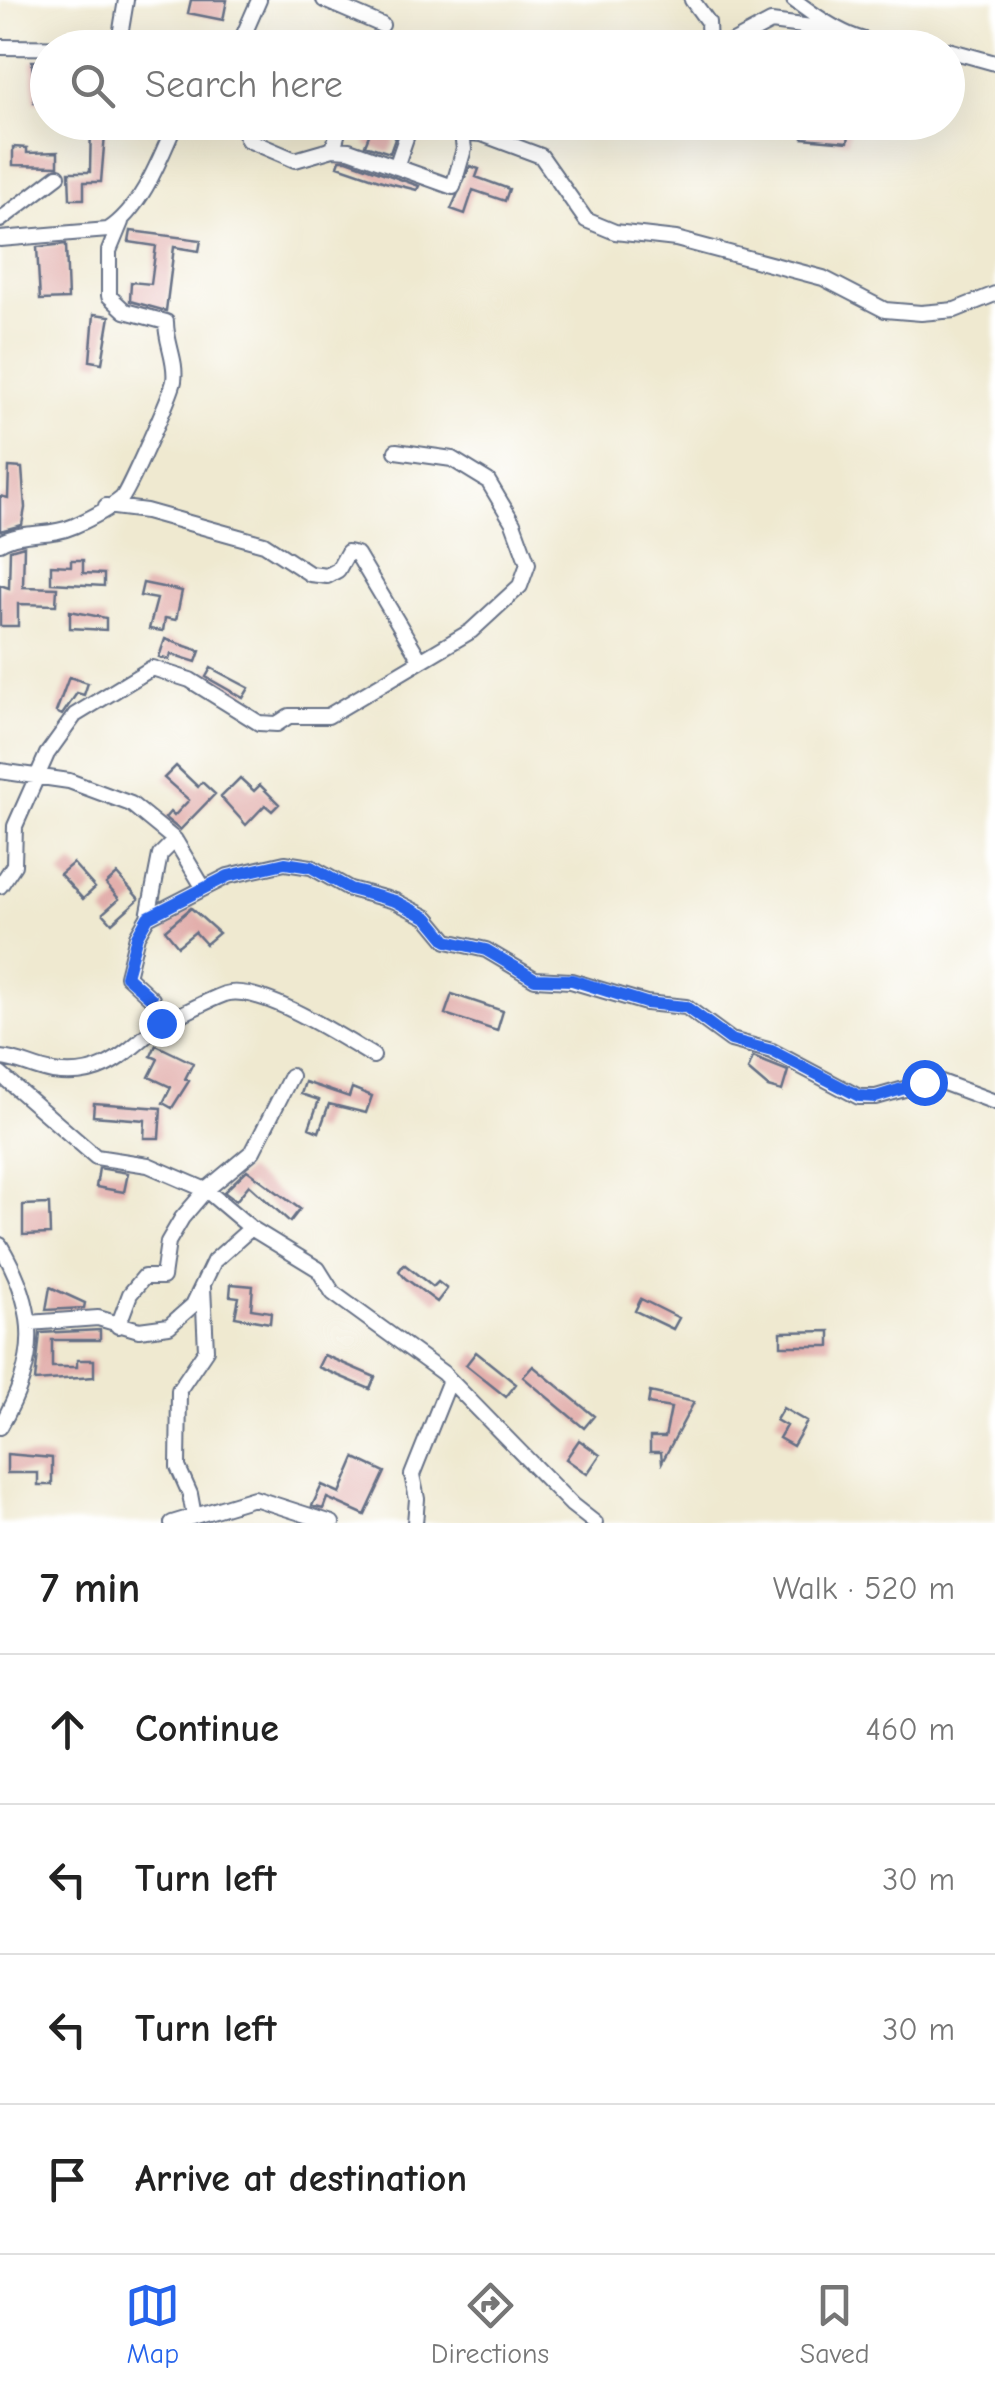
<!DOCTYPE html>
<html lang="en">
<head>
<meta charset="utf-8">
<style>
	body { margin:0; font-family:"Comic Neue",sans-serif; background:#f6f6f6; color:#222 }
	.stop { position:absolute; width:30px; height:30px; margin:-22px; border:8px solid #2563eb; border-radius:50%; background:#fff }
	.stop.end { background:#2563eb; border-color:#fff; box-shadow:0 2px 10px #0008 }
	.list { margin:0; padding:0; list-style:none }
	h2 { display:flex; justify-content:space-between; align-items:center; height:130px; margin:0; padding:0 40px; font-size:42px }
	h2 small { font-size:32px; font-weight:400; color:#767676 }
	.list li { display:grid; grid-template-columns:65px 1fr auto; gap:30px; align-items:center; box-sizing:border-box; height:150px; padding:0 40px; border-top:2px solid #e0e0e0 }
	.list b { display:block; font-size:38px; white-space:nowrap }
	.list em { font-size:32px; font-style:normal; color:#767676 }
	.icon { flex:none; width:55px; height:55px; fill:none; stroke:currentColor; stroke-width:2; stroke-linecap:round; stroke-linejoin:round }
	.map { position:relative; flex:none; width:995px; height:1523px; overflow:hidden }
	.search { position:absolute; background:#fff; box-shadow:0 10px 40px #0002; left:30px; right:30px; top:30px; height:110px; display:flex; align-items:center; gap:25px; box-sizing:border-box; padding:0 35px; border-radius:55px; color:#767676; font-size:38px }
	.sheet { height:730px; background:#fff }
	nav { display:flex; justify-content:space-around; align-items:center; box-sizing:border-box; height:140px; border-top:2px solid #e0e0e0; background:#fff; font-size:28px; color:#767676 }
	nav a { display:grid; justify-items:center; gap:5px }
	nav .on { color:#2563eb }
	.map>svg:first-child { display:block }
	.building { fill:#e2afac }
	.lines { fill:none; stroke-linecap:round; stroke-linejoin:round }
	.minor-casing { stroke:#657086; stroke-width:18 }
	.minor { stroke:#fff; stroke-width:14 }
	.route { stroke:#2563eb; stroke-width:12 }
</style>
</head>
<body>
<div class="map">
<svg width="995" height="1523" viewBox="0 0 995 1523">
	<rect width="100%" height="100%" fill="#fff"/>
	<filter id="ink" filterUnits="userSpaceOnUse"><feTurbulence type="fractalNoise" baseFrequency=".01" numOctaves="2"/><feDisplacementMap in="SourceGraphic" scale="20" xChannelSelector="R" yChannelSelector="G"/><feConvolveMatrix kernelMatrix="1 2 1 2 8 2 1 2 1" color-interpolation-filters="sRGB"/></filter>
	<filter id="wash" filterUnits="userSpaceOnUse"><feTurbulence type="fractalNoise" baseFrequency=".0048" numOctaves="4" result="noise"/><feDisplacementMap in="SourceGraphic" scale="40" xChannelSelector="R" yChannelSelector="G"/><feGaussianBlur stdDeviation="2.25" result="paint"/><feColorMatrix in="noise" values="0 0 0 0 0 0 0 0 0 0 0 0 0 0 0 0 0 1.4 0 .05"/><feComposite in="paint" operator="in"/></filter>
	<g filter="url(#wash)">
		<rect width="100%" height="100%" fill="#efe9d0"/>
		<g id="blocks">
			<path class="building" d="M191 0H227L223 20 188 13Z
				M32 61H48V102H34Z
				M91 122H106L101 182H84V199H70L69 172H90Z
				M829 122 850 128 848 142 803 138 804 124 829 126Z
				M373 125 396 136 390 153 365 145Z
				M13 147 27 148V153L58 152V166L13 165Z
				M340 160H347L419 186 417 190 385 182 338 166Z
				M470 166 479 169 476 177 509 189 505 201 473 190 465 214 451 209Z
				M131 231 201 240 199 251 174 247 166 311 130 301 131 282 151 284 156 246 129 242Z
				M66 244 68 299 40 300 37 247Z
				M94 314 110 316 102 363 90 361Z
				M9 467 22 468 25 508 22 525 0 531V496L8 498Z
				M24 546 23 587 57 588 56 605 18 604V626H0V585L9 588 10 550Z
				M71 560H83V573L104 574V586L51 583V565L71 566Z
				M143 583 182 591 176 620 165 618 163 631 149 629 157 599 140 596Z
				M70 611 106 618V630L70 628Z
				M165 639 200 651 196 662 171 654 169 660 159 657Z
				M211 668 249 688 243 698 206 677Z
				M69 677 88 683 84 695 77 693 62 715 56 712Z
				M176 766 198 787 202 782 215 794 180 830 165 818 170 812 174 816 189 800 164 778Z
				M240 778 254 791 260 785 279 804 272 811 265 805 246 825 221 797Z
				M73 863 95 888 83 899 60 874Z
				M117 874 139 899 112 923 103 913 119 899 106 884Z
				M191 908 219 933 206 944 195 932 178 946 165 930Z
				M452 994 503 1011 497 1031 445 1014Z
				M156 1045 193 1063 185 1079 189 1081 172 1108 163 1103 171 1087 149 1077 158 1059 151 1056Z
				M753 1057 788 1071 782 1091 768 1087 748 1070Z
				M305 1082 349 1097 352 1088 372 1096 366 1113 329 1104 319 1132 309 1128 319 1100 301 1094Z
				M94 1103 161 1108 159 1138H144L145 1120 93 1116Z
				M99 1168 128 1173 124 1192 96 1187Z
				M247 1170 300 1209 290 1222 249 1185 236 1201 224 1192Z
				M49 1204 50 1234 23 1235V1205Z
				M404 1264 433 1287 438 1282 447 1289 437 1302 405 1278 399 1271Z
				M231 1284 253 1286 251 1309 271 1312 270 1323 235 1317 239 1297 230 1296Z
				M50 1287 85 1303 84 1308 46 1310Z
				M641 1299 679 1318 673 1329 635 1311Z
				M100 1330V1340H52V1367H77V1360H94V1377L35 1381 40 1333Z
				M830 1331V1346H781V1332Z
				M476 1352 516 1384 506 1397 466 1365Z
				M324 1355 375 1377 370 1389 318 1367Z
				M533 1366 594 1416 584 1428 523 1377Z
				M650 1392 694 1402 662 1462 661 1452H650V1437H665L671 1408 648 1404Z
				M783 1408 807 1422 793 1446 779 1438 786 1426 776 1420Z
				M579 1440 600 1455 587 1474 566 1459Z
				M7 1454 52 1458V1485H38V1473H7Z
				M355 1458 385 1472 365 1515 327 1498 323 1509 312 1506 322 1485 340 1493Z"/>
		</g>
	</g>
	<g filter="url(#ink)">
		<use href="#blocks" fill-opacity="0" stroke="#657086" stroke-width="2.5"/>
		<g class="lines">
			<g class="minor-casing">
				<path id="minor" d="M324 0 382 25
					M692 0 708 22 709 48
					M794 0C837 33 859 44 913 48
					M0 47 110 48
					M118 48 126 0
					M231 48 241 41 259 0
					M722 48 771 22 828 29
					M948 50 995 63
					M240 122 248 140 295 160 333 149 349 150 453 187 464 149 462 134
					M397 122 409 129 482 134 541 156 586 220 615 232 676 239 823 278 885 310 921 313 955 310 995 294
					M488 134 551 122
					M333 149 341 122
					M396 167 409 129
					M0 220 58 176
					M0 239 108 230C142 208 160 159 176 122
					M106 506 146 511 264 544 310 574 327 576 338 570 348 552 357 554 419 658
					M0 543C22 530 50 537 74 526 87 520 110 508 121 499 127 494 172 393 174 381 177 361 166 343 166 322L125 311 109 296V251L121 222
					M0 771 69 781 131 804 175 840 203 887
					M0 886 14 865 15 826 47 754 75 715 152 668 190 680 259 723 277 724 289 716H328L471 631 520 586 528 564 513 523 488 481 452 459 396 451
					M148 917 160 855 175 840
					M161 1023C183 1015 203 1002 225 994 259 983 343 1038 373 1056
					M0 1058C19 1059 34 1069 53 1072 103 1080 126 1052 161 1023L152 999 127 976 137 936 148 917 228 876 285 863 311 867 350 889 395 901 428 918 447 941 486 950 535 979 571 981 646 1003 686 1007 731 1040 772 1051 859 1097H876L936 1080 995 1102
					M0 1074 96 1157 148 1165 206 1190 251 1228 318 1269 333 1293 443 1373 572 1505 595 1523
					M0 1245C39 1311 39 1360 0 1427
					M29 1323 98 1318 139 1330 169 1326 193 1305 214 1261 251 1228
					M118 1326 130 1294 144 1277H163L168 1242 182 1218 206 1190 253 1151 291 1076
					M194 1516 190 1494 178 1467 179 1390 206 1350 203 1287
					M172 1523 254 1498 332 1523
					M415 1523 417 1499 412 1475 450 1380"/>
			</g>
			<use href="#minor" class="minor"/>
		</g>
	</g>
	<g class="lines" filter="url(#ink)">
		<path class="route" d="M161 1023 152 999 126 976 137 936 148 917 228 876 285 863 311 867 350 889 395 901 428 918 447 941 486 950 535 979 572 980 646 1003 686 1007 731 1040 772 1051 859 1096 876 1097 924 1082"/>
	</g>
</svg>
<div class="stop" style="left:924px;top:1082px"></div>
<div class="stop end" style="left:161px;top:1023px"></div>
<div class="search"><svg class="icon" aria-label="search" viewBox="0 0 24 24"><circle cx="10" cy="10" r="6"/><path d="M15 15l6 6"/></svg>Search here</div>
</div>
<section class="sheet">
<h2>7 min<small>Walk · 520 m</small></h2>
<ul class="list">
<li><svg class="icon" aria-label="ahead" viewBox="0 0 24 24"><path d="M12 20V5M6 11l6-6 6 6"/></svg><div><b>Continue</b></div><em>460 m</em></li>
<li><svg class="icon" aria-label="left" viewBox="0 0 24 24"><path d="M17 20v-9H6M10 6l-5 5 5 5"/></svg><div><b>Turn left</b></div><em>30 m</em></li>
<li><svg class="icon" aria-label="left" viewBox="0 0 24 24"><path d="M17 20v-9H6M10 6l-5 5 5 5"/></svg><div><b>Turn left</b></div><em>30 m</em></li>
<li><svg class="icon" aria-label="arrive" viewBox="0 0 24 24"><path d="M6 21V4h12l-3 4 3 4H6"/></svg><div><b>Arrive at destination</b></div></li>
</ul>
</section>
<nav>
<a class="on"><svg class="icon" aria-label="map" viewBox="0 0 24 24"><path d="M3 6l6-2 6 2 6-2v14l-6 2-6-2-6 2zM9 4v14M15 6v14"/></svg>Map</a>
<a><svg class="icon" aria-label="directions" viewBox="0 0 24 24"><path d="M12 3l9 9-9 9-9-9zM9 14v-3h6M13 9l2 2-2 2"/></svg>Directions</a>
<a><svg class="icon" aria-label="saved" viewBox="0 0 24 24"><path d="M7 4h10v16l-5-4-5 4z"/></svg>Saved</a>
</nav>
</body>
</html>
